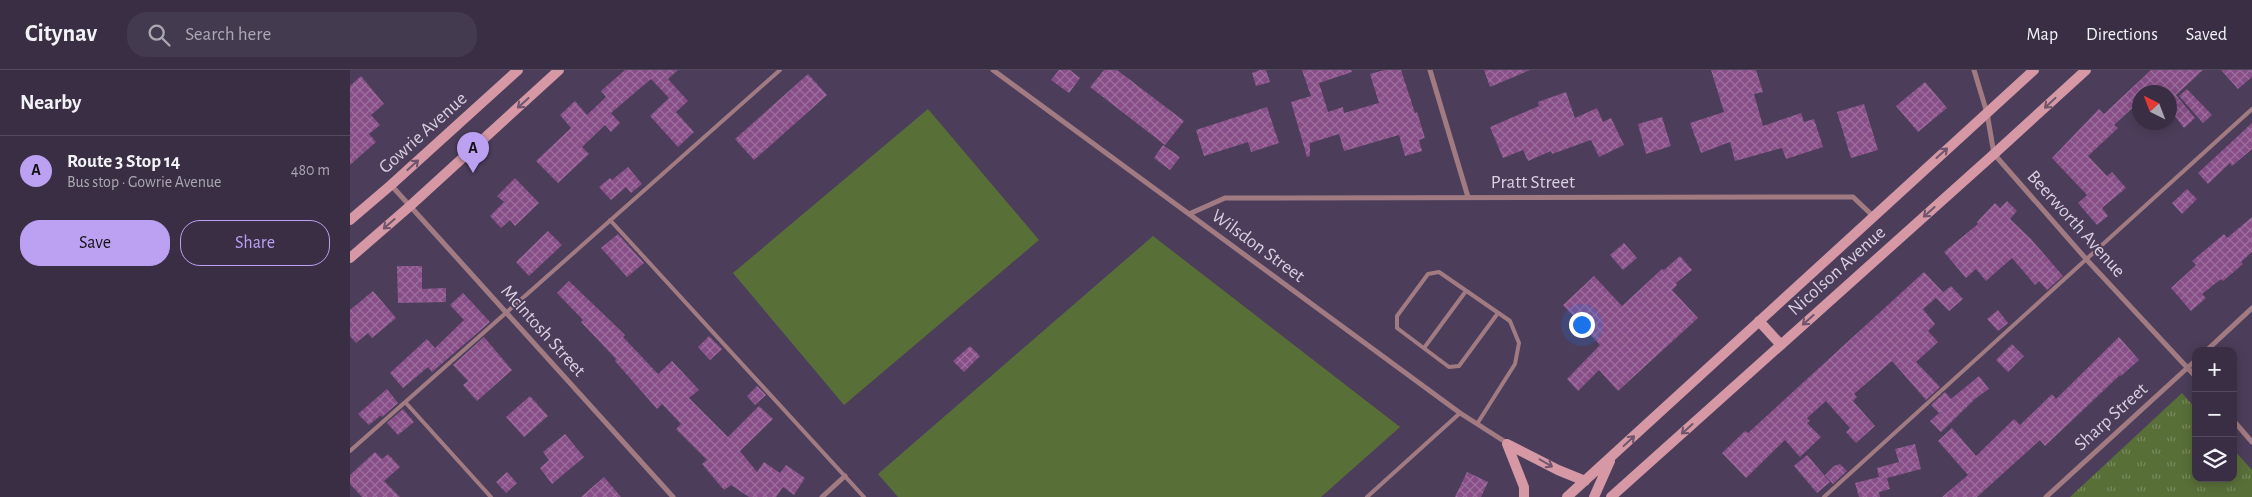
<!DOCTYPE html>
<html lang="en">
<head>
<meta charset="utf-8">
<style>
	body { margin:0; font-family:"Alegreya Sans",sans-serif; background:#443a4f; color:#f1f3f6 }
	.controls { position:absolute; right:15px; bottom:15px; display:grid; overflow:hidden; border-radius:10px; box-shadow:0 2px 12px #0003 }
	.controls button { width:45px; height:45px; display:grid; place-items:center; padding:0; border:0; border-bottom:1px solid #534a5d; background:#392e44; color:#f1f3f6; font:25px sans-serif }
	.compass { position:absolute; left:1782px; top:15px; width:45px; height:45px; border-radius:50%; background:#392e44; box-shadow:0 2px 12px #0003; rotate:318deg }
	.you { position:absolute; left:1231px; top:254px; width:18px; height:18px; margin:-12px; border:4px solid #fff; border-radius:50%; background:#1a73e8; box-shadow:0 0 0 8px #1a73e833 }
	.badge { display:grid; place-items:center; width:32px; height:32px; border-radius:50%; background:#bca0f2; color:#111; font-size:16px; font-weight:700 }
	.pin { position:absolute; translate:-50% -41px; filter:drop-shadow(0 1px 2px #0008) }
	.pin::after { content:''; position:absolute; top:26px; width:18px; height:15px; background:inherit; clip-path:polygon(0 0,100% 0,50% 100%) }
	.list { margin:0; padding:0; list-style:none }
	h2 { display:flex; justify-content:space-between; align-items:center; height:65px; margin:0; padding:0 20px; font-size:21px }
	h2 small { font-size:16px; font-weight:400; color:#aba8b2 }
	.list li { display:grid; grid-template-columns:32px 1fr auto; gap:15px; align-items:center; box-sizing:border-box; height:70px; padding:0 20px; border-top:1px solid #534a5d }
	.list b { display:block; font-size:19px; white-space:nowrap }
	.list p { margin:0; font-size:16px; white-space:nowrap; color:#aba8b2 }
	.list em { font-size:16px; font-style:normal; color:#aba8b2 }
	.actions { display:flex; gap:10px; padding:15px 20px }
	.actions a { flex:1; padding:11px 0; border:1px solid #bca0f2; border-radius:20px; text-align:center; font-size:18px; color:#bca0f2 }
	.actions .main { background:#bca0f2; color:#111 }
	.icon { flex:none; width:28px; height:28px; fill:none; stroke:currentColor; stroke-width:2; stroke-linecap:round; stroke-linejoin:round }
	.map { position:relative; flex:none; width:1902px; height:427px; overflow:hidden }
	header { display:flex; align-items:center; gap:30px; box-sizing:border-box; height:70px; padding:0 25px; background:#392e44; border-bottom:1px solid #534a5d }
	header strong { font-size:24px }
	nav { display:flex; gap:28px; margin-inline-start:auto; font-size:18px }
	.search { width:350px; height:45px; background:#443a4f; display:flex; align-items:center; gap:12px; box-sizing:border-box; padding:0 18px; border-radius:20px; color:#aba8b2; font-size:19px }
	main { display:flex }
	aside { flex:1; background:#392e44 }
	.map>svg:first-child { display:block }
	.green { fill:#596f38 }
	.park { fill:url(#park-tufts) }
	.building { fill:url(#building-cross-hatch) }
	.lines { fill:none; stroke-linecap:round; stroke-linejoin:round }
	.lane { stroke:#a27b82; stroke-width:4 }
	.street { stroke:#a27b82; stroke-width:5 }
	.secondary { stroke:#d598a4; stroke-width:10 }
	.oneway { stroke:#6e546c }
	.labels { text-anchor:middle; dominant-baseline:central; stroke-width:4; stroke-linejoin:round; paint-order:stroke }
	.street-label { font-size:19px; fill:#d9d0e2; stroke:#4c3e5a }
</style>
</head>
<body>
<header>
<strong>Citynav</strong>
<div class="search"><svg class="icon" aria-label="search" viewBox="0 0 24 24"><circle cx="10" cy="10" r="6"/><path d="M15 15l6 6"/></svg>Search here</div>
<nav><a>Map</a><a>Directions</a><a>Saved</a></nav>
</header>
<main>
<aside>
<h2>Nearby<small></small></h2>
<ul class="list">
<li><span class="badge">A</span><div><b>Route 3 Stop 14</b><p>Bus stop · Gowrie Avenue</p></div><em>480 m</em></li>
</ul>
<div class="actions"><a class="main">Save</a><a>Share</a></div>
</aside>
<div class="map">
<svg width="1902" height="427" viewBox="0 0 1902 427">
	<defs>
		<pattern id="park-tufts" width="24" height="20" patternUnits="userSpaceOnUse" patternTransform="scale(1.25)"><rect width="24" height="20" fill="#596f38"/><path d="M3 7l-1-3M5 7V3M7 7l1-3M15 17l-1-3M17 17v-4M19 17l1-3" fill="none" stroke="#78895e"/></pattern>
		<pattern id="building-cross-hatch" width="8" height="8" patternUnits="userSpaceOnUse" patternTransform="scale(1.25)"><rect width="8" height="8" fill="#874e87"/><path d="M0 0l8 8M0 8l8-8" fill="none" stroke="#9d6f9d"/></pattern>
	</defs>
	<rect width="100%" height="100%" fill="#4c3e5a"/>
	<path class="green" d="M578 39 689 170 494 335 383 203Z
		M803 166 1050 357 971 427H548L528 404Z"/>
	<path class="park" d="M1832 323 1846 339V408H1883V379L1902 400V427H1720Z"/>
	<path class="building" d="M275 0H328L318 9 338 31 326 42 344 62 328 77 300 46 319 28 301 9 261 43 270 53 261 62 255 55 232 77 239 84 208 113 186 91 221 58 210 45 225 31 237 45 256 27 251 21Z
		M709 0H720L730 8 719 23 701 10Z
		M754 0H767L834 51 815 75 740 17Z
		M910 0H916L920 12 906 16 902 3Z
		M952 0H1001L1002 2 969 13 978 42 993 37 994 43 1029 33 1020 4 1034 0H1051L1065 43 1067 42 1075 68 1069 70 1072 81 1055 86 1049 65 994 81 989 64 960 73V86L957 87 941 32 961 26Z
		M1134 0H1180L1140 17Z
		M1361 0H1406L1413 22 1404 24 1413 56 1451 43 1454 52 1464 49 1473 77 1436 89 1432 78 1385 91 1380 72 1351 83 1340 53 1374 42Z
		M1801 0H1853L1826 25 1845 48 1834 58 1820 40V22H1790V31L1764 55 1768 58 1738 86 1757 106 1762 102 1776 118 1752 138 1758 146 1747 155 1728 133 1737 125 1702 88 1749 39 1754 44Z
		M1871 0H1902V7L1888 19Z
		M458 4 477 25 404 90 385 69Z
		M11 6 34 34 21 45 30 55 19 64 26 72 0 95V16Z
		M1575 12 1597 38 1568 62 1546 36Z
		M1837 19 1862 45 1853 53 1829 26Z
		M1216 22 1225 48 1247 38 1253 52 1261 48 1274 75 1249 87 1241 70 1202 84 1201 81 1178 91 1173 80 1153 88 1140 57 1189 36 1188 32Z
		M1514 34 1528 80 1501 88 1487 42Z
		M917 37 929 73 901 82 898 72 854 86 846 60Z
		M1312 47 1321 76 1296 84 1288 54Z
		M1902 53V79L1882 96 1880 93 1858 114 1848 103Z
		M813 75 830 87 820 100 804 88Z
		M278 97 292 114 281 123 276 117 261 130 249 117 260 108 262 110Z
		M165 108 189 133 165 156 160 150 151 158 140 146 154 132 147 126Z
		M1837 119 1847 129 1832 144 1822 133Z
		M1657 131 1667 141 1660 149 1681 169 1713 206 1697 220 1689 211 1685 215 1662 188 1636 211 1626 199 1616 208 1594 182 1628 154 1627 152 1645 133 1650 138Z
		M1902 147V182L1891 192 1893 194 1873 211 1871 209 1852 224 1856 228 1841 241 1821 218 1846 195 1842 191 1874 164 1877 168Z
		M198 161 212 175 179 206 166 192Z
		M268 164 294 193 277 207 251 178Z
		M1274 173 1287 188 1273 200 1260 185Z
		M1330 186 1342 200 1326 213 1327 215 1322 220 1348 248 1268 321 1249 300 1228 321 1217 309 1250 275 1213 235 1244 206 1272 236 1312 199 1314 200Z
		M47 196H72V219L96 218V232L48 233Z
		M1574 202 1593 222 1573 239 1585 254 1578 261 1588 272 1566 292 1590 317 1576 330 1542 291 1504 324 1507 327 1503 331 1525 356 1506 373 1496 362 1500 358 1476 331 1457 348 1460 351 1457 353 1471 367 1450 387 1435 370 1396 408 1372 383 1395 361 1398 363Z
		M219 211 275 265 273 267 308 304 322 291 349 320 339 328 378 367 409 336 423 349 390 381 407 402 414 392 430 403 436 395 455 408 444 425 433 417 426 427H399L381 415 374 420 352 394 357 390 326 359 331 354 312 334 307 339 265 291 266 289 231 252 233 250 207 223Z
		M1601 216 1613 229 1599 241 1586 228Z
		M23 221 46 248 22 268 18 263 6 273 0 266V240Z
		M113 223 140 252 82 302 78 297 53 318 40 303 77 269 85 278 114 250 100 235Z
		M1648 240 1658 253 1648 261 1637 249Z
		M359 266 372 279 360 290 348 277Z
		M134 267 162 300 127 331 113 315 118 311 103 295Z
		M1769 267 1789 290 1771 306 1770 305 1695 376 1690 370 1627 427H1592L1618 405 1588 371 1602 358 1626 386 1664 349 1670 355 1702 324 1706 329Z
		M1662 274 1674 286 1658 302 1646 290Z
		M620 276 630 286 614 302 603 291Z
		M1629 306 1639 319 1626 328 1591 362 1580 351 1589 343 1581 335 1595 322 1601 329Z
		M407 316 416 325 405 335 397 326Z
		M37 319 48 333 32 347 31 345 19 355 8 344Z
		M180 326 198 346 174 367 156 347Z
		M53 339 64 352 48 365 37 353Z
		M215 364 234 387 202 414 190 398 199 390 193 382Z
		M1565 374 1571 399 1537 408 1540 419 1529 422 1530 427H1509L1505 413 1529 407 1527 398 1549 392 1545 379Z
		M25 382 32 389 38 384 50 397 34 411 50 427H12L0 414V405Z
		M1457 385 1480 412 1467 423 1444 396Z
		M1490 394 1497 401 1483 414 1475 405 1484 396Z
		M157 402 167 413 156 423 146 412Z
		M1117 402 1138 412 1131 427H1105Z
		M254 407 271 427H231Z"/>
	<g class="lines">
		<path class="lane" d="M260 150 514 427
			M1074 278 1116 221
			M56 333 141 427
			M1127 354 1165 294 1169 273 1160 251 1089 202 1078 204 1047 246V258L1099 297 1109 296 1148 243
			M0 381 430 0
			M1017 427 1110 343
			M1474 427 1902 39"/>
		<path class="street" d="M643 0 1110 343 1157 373
			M1080 0 1118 127
			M1624 0 1637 43 1644 84 1737 190 1846 307
			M41 115 323 427
			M839 144 875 128 1503 127 1523 146
			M1856 281 1902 238
			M1883 350 1902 372
			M472 427 495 406
			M1696 427 1846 290"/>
		<path class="secondary" d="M0 150 41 115 168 0
			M0 188 60 136 209 0
			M1409 251 1431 275
			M1157 374 1208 400 1235 411
			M1157 374 1174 417V427
			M1217 427 1684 0
			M1244 427 1260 391
			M1261 427 1644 84 1736 0"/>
	</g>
	<defs><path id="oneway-shaft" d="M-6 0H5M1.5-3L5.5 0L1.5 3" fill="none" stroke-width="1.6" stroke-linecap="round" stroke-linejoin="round" transform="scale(1.25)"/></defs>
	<g class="oneway">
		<use href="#oneway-shaft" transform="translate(173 33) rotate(138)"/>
		<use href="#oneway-shaft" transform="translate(1700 33) rotate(137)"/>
		<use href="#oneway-shaft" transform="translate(1592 83) rotate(-42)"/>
		<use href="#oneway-shaft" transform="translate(63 95) rotate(-42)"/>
		<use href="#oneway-shaft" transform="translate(1579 142) rotate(138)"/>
		<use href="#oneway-shaft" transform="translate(39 154) rotate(139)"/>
		<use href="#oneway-shaft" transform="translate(1458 250) rotate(138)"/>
		<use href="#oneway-shaft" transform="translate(1337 359) rotate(138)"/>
		<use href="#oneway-shaft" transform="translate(1279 371) rotate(-43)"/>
		<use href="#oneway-shaft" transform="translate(1196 393) rotate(30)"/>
	</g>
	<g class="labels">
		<g class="street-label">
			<text transform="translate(73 63) rotate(-42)">Gowrie Avenue</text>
			<text x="1183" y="112">Pratt Street</text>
			<text transform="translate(1726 154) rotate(48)">Beerworth Avenue</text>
			<text transform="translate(908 176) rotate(36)">Wilsdon Street</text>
			<text transform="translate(1487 201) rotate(-42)">Nicolson Avenue</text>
			<text transform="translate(193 261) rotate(48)">McIntosh Street</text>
			<text transform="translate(1761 347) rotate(-42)">Sharp Street</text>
		</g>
	</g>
</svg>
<div class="controls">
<button>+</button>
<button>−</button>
<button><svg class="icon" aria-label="layers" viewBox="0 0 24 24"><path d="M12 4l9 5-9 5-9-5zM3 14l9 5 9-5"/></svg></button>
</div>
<svg class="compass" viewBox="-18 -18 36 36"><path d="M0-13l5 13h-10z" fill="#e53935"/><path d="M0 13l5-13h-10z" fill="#aba8b2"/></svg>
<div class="you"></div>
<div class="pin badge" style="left:123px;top:103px">A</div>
</div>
</main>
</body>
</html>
